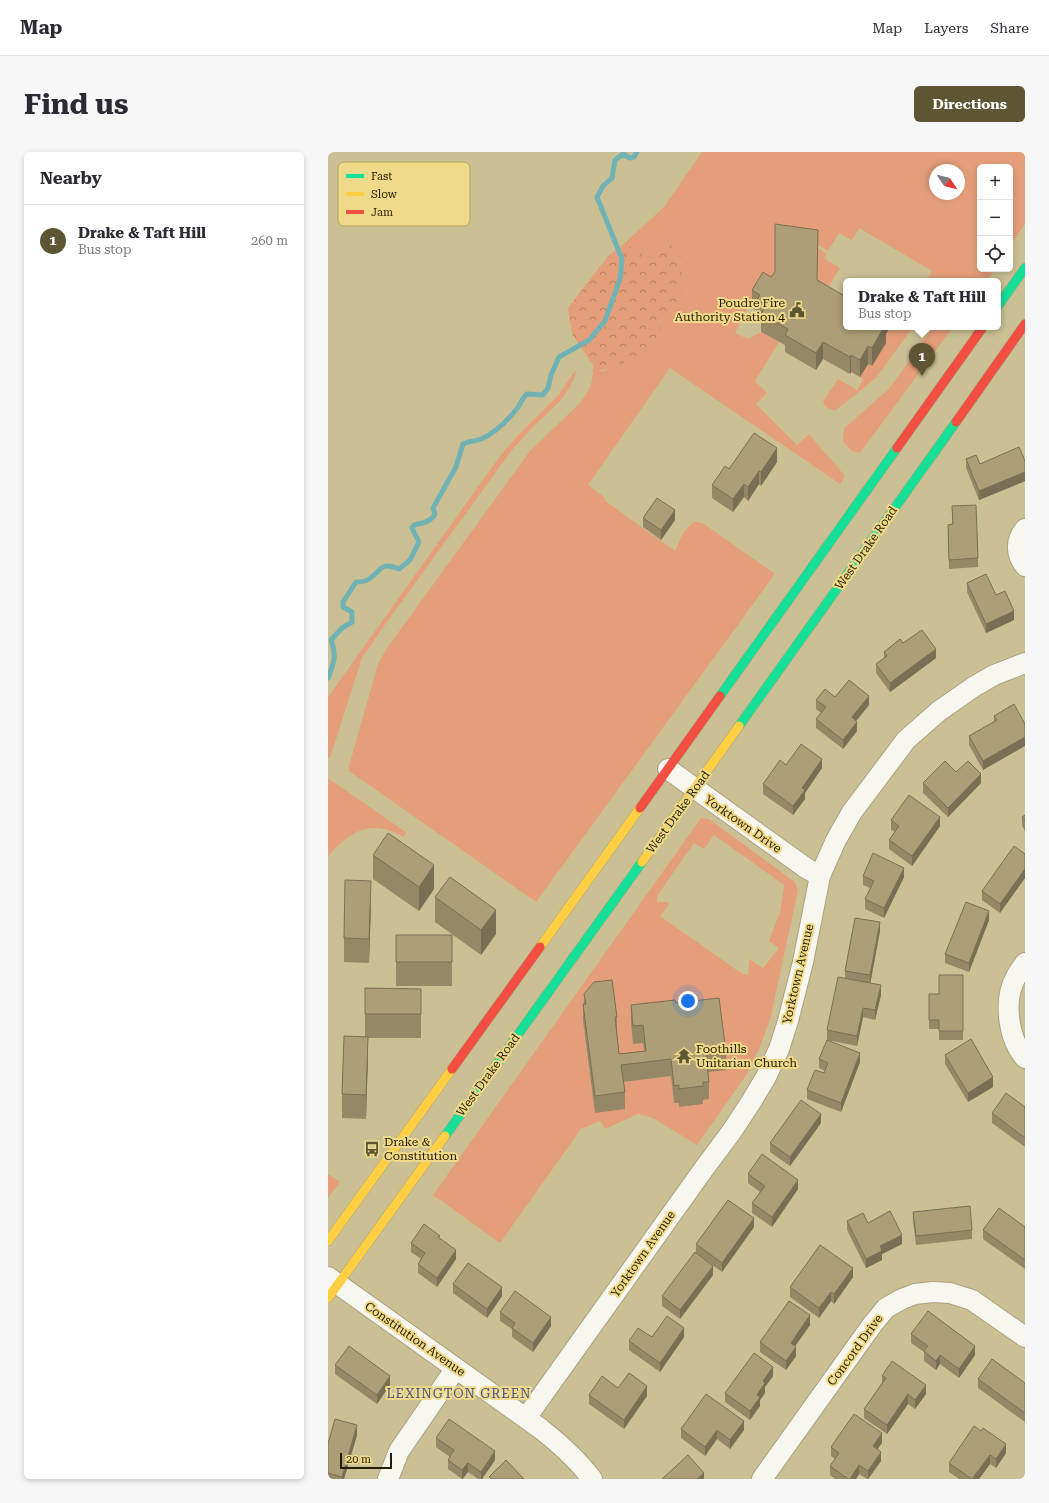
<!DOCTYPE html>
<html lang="en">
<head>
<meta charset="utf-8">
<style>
	body { margin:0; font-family:"Roboto Serif",serif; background:#f7f7f7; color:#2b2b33 }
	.controls { position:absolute; right:12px; top:12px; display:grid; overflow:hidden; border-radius:6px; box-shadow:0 2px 6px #0003 }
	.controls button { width:36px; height:36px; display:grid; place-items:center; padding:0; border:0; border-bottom:1px solid #e1e1e2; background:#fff; color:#2b2b33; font:20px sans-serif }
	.compass { position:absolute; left:601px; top:12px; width:36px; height:36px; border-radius:50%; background:#fff; box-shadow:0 2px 6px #0003; rotate:125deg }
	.scale { position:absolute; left:12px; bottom:10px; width:52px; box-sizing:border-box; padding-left:4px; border:2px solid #241c00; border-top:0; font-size:11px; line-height:14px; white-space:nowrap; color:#241c00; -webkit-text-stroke:3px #efda8a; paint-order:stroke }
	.you { position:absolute; left:360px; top:849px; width:14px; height:14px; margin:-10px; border:3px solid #fff; border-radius:50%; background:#1a73e8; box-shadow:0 0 0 6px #1a73e833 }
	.badge { display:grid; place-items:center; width:26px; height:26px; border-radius:50%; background:#5e5534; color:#fff; font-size:13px; font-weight:700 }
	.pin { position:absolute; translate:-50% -33px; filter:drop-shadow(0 1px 2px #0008) }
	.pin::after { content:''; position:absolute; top:21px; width:14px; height:12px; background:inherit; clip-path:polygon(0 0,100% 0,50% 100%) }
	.popup { position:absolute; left:515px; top:126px; width:158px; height:52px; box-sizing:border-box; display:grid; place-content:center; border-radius:6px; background:#fff; filter:drop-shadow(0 1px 3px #0005); font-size:13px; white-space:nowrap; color:#7c7c81 }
	.popup b { font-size:15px; color:#2b2b33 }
	.popup::after { content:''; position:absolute; left:50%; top:100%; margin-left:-8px; border:8px solid transparent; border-top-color:#fff }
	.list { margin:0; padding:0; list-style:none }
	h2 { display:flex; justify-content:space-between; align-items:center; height:52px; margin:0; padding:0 16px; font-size:17px }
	h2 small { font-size:13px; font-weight:400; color:#7c7c81 }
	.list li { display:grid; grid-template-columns:26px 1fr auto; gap:12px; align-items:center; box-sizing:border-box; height:72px; padding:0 16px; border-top:1px solid #e1e1e2 }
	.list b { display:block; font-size:15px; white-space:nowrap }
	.list p { margin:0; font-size:13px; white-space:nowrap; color:#7c7c81 }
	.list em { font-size:13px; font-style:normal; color:#7c7c81 }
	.icon { flex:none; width:22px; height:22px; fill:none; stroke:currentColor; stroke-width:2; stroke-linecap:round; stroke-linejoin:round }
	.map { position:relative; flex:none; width:697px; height:1327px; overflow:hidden; border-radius:6px }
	header { display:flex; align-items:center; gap:24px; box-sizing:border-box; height:56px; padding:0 20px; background:#fff; border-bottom:1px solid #e1e1e2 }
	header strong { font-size:19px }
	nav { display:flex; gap:22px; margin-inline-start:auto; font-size:14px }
	.intro { display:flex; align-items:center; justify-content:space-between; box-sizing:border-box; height:96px; padding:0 24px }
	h1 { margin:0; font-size:28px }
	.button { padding:10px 18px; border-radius:6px; background:#5e5534; color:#fff; font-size:14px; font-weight:700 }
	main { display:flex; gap:24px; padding:0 24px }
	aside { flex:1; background:#fff; border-radius:6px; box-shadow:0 2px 6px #0003 }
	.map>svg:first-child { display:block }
	.grass { fill:#e59e7a; fill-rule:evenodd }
	.forest { fill:url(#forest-crowns) }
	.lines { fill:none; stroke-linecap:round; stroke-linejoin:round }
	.stream { stroke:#71b2b4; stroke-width:5 }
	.street-casing { stroke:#aba17f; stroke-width:22 }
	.fast-casing { stroke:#aba17f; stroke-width:10 }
	.slow-casing { stroke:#aba17f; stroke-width:10 }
	.jam-casing { stroke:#aba17f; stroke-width:10 }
	.street { stroke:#f7f6ef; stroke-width:20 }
	.fast { stroke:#16e098; stroke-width:9 }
	.slow { stroke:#ffcf43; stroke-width:9 }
	.jam { stroke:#f24e42; stroke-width:9 }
	.wall { fill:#968867 }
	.shaded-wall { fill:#7a6f54 }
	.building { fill:#ae9e78; stroke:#7a6f54 }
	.labels { text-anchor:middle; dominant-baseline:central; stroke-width:4; stroke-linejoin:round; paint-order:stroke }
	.poi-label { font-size:12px; fill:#241c00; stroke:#efda8a; text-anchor:start }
	.street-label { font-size:12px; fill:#241c00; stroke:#efda8a }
	.neighbourhood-label { font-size:13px; letter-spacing:1px; fill:#48518e; stroke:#efda8a }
	.key { fill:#efda8a; stroke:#b2a161; stroke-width:1 }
	.key-label { font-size:11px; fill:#241c00 }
</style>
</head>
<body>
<header>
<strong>Map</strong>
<nav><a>Map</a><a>Layers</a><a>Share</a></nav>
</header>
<div class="intro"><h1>Find us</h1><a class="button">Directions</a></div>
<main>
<aside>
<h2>Nearby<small></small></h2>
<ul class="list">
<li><span class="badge">1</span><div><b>Drake &amp; Taft Hill</b><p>Bus stop</p></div><em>260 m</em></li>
</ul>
</aside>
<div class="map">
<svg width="697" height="1327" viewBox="0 0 697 1327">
	<defs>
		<pattern id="forest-crowns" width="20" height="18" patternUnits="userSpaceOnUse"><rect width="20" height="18" fill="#e59e7a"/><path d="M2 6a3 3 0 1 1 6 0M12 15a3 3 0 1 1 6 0" fill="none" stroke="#b98062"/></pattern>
	</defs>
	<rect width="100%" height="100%" fill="#cbc094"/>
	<path class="grass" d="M374 0H697V72L682 94V15H652V117H667L658 129H598L604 119 531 76 524 88 511 81 500 99 485 90 447 130H432L407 181 420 187 433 180 451 190 427 229 439 241 428 252 469 293 481 282 517 324 512 332 342 216 260 333 277 346 276 348 347 399 355 381 366 369 376 372 447 422 208 750 21 619V614L50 512 59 496 202 299 252 251 261 238 264 228 265 219H277L332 171 352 146 343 93 318 106 308 99 298 90 336 55ZM607 18H631V42H607Z
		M490 96 499 102 496 106 512 116 493 147 489 145Z
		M562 175H585L548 226 508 258C501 258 498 256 495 250L510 227 529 238 535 228 532 225 540 212 544 213 557 191 554 188Z
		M605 175H625L532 301 524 299 515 290 516 276 561 237Z
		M247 219 248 220C242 244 220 260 203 277 197 283 191 291 184 298L56 474 34 506 2 606 0 605V545L172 304 191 282 231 242Z
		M0 626 79 681 75 685C45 666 20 679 0 705Z
		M373 666 381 667 467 730 470 738 443 864 432 895 419 922 369 993 325 966 310 962 277 977 273 969 253 977 172 1091 105 1043ZM386 683 456 733 452 760 441 789 451 796 435 816 421 807 420 823 413 821 332 764 341 753 340 750H329V744L366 691 376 697ZM391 864 377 920 380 947 346 951 343 924 293 930 267 961 255 869 291 919 318 916 315 891Z
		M0 1022 12 1030 0 1046Z"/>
	<path class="forest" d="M298 90 308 99 318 105 343 93 351 101 354 107 352 146 332 171 333 180C318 201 291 218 265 219V213L244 182 240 156 280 104Z"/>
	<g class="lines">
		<path class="stream" d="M0 526C6 510 9 505 3 488L14 476 24 470V460L15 455V450L28 430C32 430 38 429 41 427 55 418 51 409 71 417L82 408 91 390 84 376 86 373C94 371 103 370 107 362L105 356 128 315 135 292C141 289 148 289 153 287 167 281 178 270 187 259 192 254 194 246 199 242L215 243 220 236 223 223 231 205 261 188 277 169 292 127 294 107 269 45 275 34 284 26 287 8 295 2 302 6 306 5 309 0"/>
		<g class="street-casing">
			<path id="street" d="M697 377C687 389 688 402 697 414
				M340 617 478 716 492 724
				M697 811C694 816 690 820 688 825 675 848 680 886 697 906
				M0 1125 213 1277C232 1292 249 1307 264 1327
				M198 1266 375 1018 404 979 423 950 438 925 451 897 460 869 475 810 492 724 508 688 524 660 578 588 611 559 647 534 666 523 697 511
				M60 1327 71 1299 128 1216
				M434 1327 544 1173 558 1156 574 1147 587 1142 605 1140 622 1141 644 1148 697 1185"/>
		</g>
		<g class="fast-casing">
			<path id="fast" d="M670 154 697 116
				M392 544 569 296
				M411 574 628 270
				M117 984 314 710"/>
		</g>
		<g class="slow-casing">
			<path id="slow" d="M314 710 411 574
				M212 795 312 656
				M0 1089 124 917
				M0 1146 117 984"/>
		</g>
		<g class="jam-casing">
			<path id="jam" d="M628 270 697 172
				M569 296 655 175
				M312 656 392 544
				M124 917 212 795"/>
		</g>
		<use href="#street" class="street"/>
		<use href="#fast" class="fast"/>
		<use href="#slow" class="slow"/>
		<use href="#jam" class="jam"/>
	</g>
	<path class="wall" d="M447 120 490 128 558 182V191L544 214 540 212 532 225 523 220 522 222 495 207 488 218 457 200V193L433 180V168L429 166V159L424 156V138L443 125Z
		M638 307 652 312 697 309V329L651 348 638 316Z
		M449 310 433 334 431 332 420 349 416 345 405 360 384 346V333L401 317Z
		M624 354 650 406V415L621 417 620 373 624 372Z
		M315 366 347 368 333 388 315 375Z
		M639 431 668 443 686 468 658 481 639 440Z
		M575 491 608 506 562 540 548 521V512L556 506V500Z
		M507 545 541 553 528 569 529 579 515 597 488 576V567L493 561 488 557V548Z
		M666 564 697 572 655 618 641 593V584L666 570Z
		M458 613 494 616 477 641V647L465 663 435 642V632Z
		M628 620 653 631 620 665 595 641V631Z
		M697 663V679L694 674V665Z
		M563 668 612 674 584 714 561 697V688L567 680 563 678Z
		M697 702V726L672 761 654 748V739Z
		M45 703 106 737 91 759 45 727Z
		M535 724 576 725 556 766 537 757V747L542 736 535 733Z
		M107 745 168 782 153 803 107 770Z
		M43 753 41 811 16 810V786Z
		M661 768 641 820 617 811V802Z
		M552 779 542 831 553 843 547 868 535 865 529 894 499 888V878L517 826V819Z
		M68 783H124V834H68Z
		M635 823V888H611V877H601V842H611Z
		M37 836 93 837V886H40L38 967 14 966V942L37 885Z
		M256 842 289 865V883L291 902 316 899 315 891 305 892 303 871V853L348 851 398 900V918L380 920 381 930V947L375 948V952L351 955V951H346L343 924 295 930 297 940V957L267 961 255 869V852H256Z
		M617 903 665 935 640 950 617 912Z
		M491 907 532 910 513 960 479 947V938L496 921 497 919 491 916Z
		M697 955V995L664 971V961Z
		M493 971 462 1014 442 1000V991Z
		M420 1022 470 1037 444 1075 424 1061V1051L432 1040 420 1031Z
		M585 1060 644 1078V1087L588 1093 585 1069Z
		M519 1069 540 1071 574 1092 554 1102V1108L538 1116 519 1078Z
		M426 1075 394 1120 368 1101V1092Z
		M697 1075V1117L655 1087V1078Z
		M112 1086 128 1107 109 1135 90 1121V1112L93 1107 83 1100V1091Z
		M385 1123 352 1167 334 1154V1144Z
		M525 1125 506 1152 503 1149 491 1166 462 1145V1135Z
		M125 1132 174 1144 159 1166 125 1141Z
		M172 1160 223 1174 205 1200 184 1185V1177L172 1169Z
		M482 1173 467 1194 468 1204 458 1218 432 1200V1190Z
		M583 1182 647 1203 631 1226 612 1212 608 1218 596 1209V1200L583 1191Z
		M324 1185H356L332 1220 301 1198V1189Z
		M7 1213 62 1233 49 1252 7 1222Z
		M445 1224 437 1235V1241L432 1248V1254L422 1268 397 1250V1241Z
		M554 1224 598 1242 587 1257 580 1252 559 1282 536 1266V1257L554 1231Z
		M650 1227 697 1231V1270L650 1236Z
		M261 1243 319 1244 296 1277 261 1252Z
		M353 1277 416 1278 402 1297 389 1287 377 1304 353 1286Z
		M653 1279 678 1301 668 1316 662 1312 651 1327H631L621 1320V1311Z
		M29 1283 16 1327H0V1292Z
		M108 1286 167 1308 154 1327H150L140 1320 135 1327H134L120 1317V1308L122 1305 108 1295Z
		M554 1291 549 1297 553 1309 540 1327H539L531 1322 528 1327H507L502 1323V1314L507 1307 503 1304V1295Z"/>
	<path class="shaded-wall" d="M554 175H562L558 182V191L544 214V196Z
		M495 190V207L488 218V201Z
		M540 194V212L532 225V208Z
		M523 203V220L522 222V205Z
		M449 296V310L433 334V320Z
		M431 319V332L420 349V335Z
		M697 320V329L651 348V339Z
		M416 332V345L405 360V347Z
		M347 358V368L333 388V378Z
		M686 459V468L658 481V472Z
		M608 497V506L562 540V531Z
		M541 544V553L524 574V565Z
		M529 570V579L515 597V588Z
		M697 585V594L655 618V609Z
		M494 607V616L477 641V647L465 663V654L474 636Z
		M653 622V631L620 665V656Z
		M612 665V674L584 714V704Z
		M106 713V737L91 759V735Z
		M576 716V725L556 766V756Z
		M697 717V726L672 761V752Z
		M43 729V753L41 811V787Z
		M168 758V782L153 803V778Z
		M661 759V768L641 820V811Z
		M552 770V779L542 833V823Z
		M553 833V843L547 868V858Z
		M535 856V865L529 894V884Z
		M40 885V909L38 967V943Z
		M532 901V910L513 960V951Z
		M665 925V935L640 950V941Z
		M493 962V971L462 1014V1005Z
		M470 1028V1037L444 1075V1065Z
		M426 1066V1075L394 1120V1111Z
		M574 1083V1092L554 1102V1108L538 1116V1107L552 1094Z
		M128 1098V1107L109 1135V1126Z
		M385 1114V1123L352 1167V1158Z
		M525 1116V1125L506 1152V1142Z
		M174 1135V1144L159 1166V1157Z
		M503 1140V1149L491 1166V1156Z
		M482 1163V1173L463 1200V1191Z
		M223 1165V1174L205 1200V1191Z
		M356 1176V1185L332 1220V1211Z
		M647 1194V1203L631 1226V1217Z
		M468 1195V1204L458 1218V1209Z
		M612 1203V1212L608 1218V1209Z
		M445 1215V1224L437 1235V1241L432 1248V1254L422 1268V1259L435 1229Z
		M62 1224V1233L49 1252V1243Z
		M598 1233V1242L587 1257V1248Z
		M319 1234V1244L296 1277V1268Z
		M580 1242V1252L559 1282V1273Z
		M416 1269V1278L402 1297V1288Z
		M29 1273V1283L16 1327H14V1325Z
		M389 1278V1287L377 1304V1295Z
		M554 1281V1291L545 1303V1294Z
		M678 1292V1301L668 1316V1307Z
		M167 1299V1308L154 1327H153V1320Z
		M553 1300V1309L540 1327V1319Z
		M662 1303V1312L651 1327H645Z
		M140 1311V1320L134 1327V1318Z
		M531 1313V1322L528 1327H522Z
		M376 1321V1327H369Z"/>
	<path class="building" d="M447 72 490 78 489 128 515 143 518 137V175H556L544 196 540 194 532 208 523 203 522 205 495 190 488 201 457 183 460 177 433 162 438 153 429 148 432 143 424 138 435 120 443 125 447 120Z
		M426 281 449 296 433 320 431 319 420 335 416 332 405 347 384 333 397 314 401 317Z
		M691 295 697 309V320L651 339 638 307 648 303 652 312Z
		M329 346 347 358 333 378 315 366Z
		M648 353 650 406 621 408 620 373 625 372 624 354Z
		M658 422 668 443 677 439 686 459 658 472 639 431Z
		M594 478 608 497 562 531 548 512 559 504 556 500 572 487 575 491Z
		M521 528 541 544 524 565 529 570 515 588 488 567 498 555 488 548 497 537 507 545Z
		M686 552 697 572V585L655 609 641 584 669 568 666 564Z
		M473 592 494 607 474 636 477 638 465 654 435 632 452 608 458 613Z
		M617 609 628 620 640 609 653 622 620 656 595 631Z
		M581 643 612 665 584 704 561 688 571 674 563 668Z
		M697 663V669L694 665Z
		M60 681 106 713 91 735 45 703Z
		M686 694 697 702V717L672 752 654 739Z
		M545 701 576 716 556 756 537 747 546 729 535 724Z
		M122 725 168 758 153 778 107 745Z
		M17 728 43 729 41 787 16 786Z
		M638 750 661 759 641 811 617 802Z
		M527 766 552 770 542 823 517 819Z
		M68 783H124V810H68Z
		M611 823H635V879H611V868H601V842H611Z
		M510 825 553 833 547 858 535 856 529 884 499 878Z
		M284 828 289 865H287L291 902 318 899 315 873 305 874 303 853 347 848 348 851 391 846 398 900 378 902 381 930H375V934L351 937V933L346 934 343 907 293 913 297 940 267 944 255 852H258L256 842 266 830Z
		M37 836 93 837V862H37Z
		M16 884 40 885 38 943 14 942Z
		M643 887 665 925 640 941 617 903Z
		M499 888 532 901 513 951 479 938 487 918 496 921 500 911 491 907Z
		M678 941 697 955V986L664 961Z
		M473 948 493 962 462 1005 442 991Z
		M434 1002 470 1028 444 1065 424 1051 437 1034 420 1022Z
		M400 1048 426 1066 394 1111 368 1092Z
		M642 1054 644 1078 588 1084 585 1060Z
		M671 1056 697 1075V1108L655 1078Z
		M562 1059 574 1083 552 1094 554 1099 538 1107 519 1069 535 1061 540 1071Z
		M96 1072 112 1084 110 1085 128 1098 109 1126 90 1112 97 1101 83 1091Z
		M492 1093 525 1116 506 1142 503 1140 491 1156 462 1135Z
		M367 1100 385 1114 352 1158 334 1144Z
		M140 1111 174 1135 159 1157 125 1132Z
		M187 1139 223 1165 205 1191 184 1176 187 1171 172 1160Z
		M461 1149 482 1163 463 1191 468 1195 458 1209 432 1190Z
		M600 1159 647 1194 631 1217 612 1203 608 1209 596 1199 600 1194 583 1182Z
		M339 1164 356 1176 332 1211 301 1189 310 1176 324 1185Z
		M21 1194 62 1224 49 1243 7 1213Z
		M426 1201 445 1215 435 1229 437 1231 429 1243 432 1245 422 1259 397 1241Z
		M664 1207 697 1231V1261L650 1227Z
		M564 1209 598 1233 587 1248 580 1242 559 1273 536 1257 558 1226 554 1224Z
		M301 1221 319 1234 296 1268 261 1243 274 1224 290 1236Z
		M378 1242 416 1269 402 1288 389 1278 377 1295 353 1277Z
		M526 1262 554 1281 545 1294 553 1300 540 1319 531 1313 522 1327H520L502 1314 511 1301 503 1295Z
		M7 1267 29 1273 14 1325 0 1321V1292Z
		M121 1267 167 1299 153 1320 140 1311 134 1318 120 1308 126 1298 108 1286Z
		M646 1274 653 1279 655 1276 678 1292 668 1307 662 1303 644 1327 621 1311Z
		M360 1303 376 1321 369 1327H334Z
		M178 1308 196 1327H164L161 1325Z"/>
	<defs>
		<g id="civic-bare" transform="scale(1.2)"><path d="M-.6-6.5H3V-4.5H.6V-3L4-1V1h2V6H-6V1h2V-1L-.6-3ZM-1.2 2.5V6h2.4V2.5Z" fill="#5e5534" stroke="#efda8a" stroke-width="2.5" paint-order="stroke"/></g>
		<g id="temple-bare" transform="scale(1.2)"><path d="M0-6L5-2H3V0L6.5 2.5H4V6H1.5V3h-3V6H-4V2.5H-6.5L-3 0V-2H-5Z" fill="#5e5534" stroke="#efda8a" stroke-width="2.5" paint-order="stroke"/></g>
		<g id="bus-bare" transform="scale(1.2)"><path d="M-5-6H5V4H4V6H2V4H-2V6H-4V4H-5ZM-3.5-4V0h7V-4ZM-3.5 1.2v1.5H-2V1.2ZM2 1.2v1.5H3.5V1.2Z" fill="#5e5534" stroke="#efda8a" stroke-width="2.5" paint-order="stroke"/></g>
	</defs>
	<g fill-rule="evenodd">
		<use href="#civic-bare" x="469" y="158"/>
		<use href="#temple-bare" x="356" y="904"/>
		<use href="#bus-bare" x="44" y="997"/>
	</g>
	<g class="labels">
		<g class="poi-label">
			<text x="457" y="151" text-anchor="end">Poudre Fire<tspan x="457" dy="14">Authority Station 4</tspan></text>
			<text x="368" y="897">Foothills<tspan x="368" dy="14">Unitarian Church</tspan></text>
			<text x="56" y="990">Drake &amp;<tspan x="56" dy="14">Constitution</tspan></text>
		</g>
		<g class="street-label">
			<text transform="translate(538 396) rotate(-55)">West Drake Road</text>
			<text transform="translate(350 660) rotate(-54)">West Drake Road</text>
			<text transform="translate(415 672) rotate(35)">Yorktown Drive</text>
			<text transform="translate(470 822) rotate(-77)">Yorktown Avenue</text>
			<text transform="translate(160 923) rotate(-54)">West Drake Road</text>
			<text transform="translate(315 1102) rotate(-55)">Yorktown Avenue</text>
			<text transform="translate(87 1187) rotate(35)">Constitution Avenue</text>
			<text transform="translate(527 1198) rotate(-54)">Concord Drive</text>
		</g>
		<g class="neighbourhood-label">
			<text x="131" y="1241">LEXINGTON GREEN</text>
		</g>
	</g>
	<rect x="10" y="10" width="132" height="64" rx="6" class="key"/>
	<rect x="18" y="22" width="18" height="4" fill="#16e098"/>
	<rect x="18" y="40" width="18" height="4" fill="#ffcf43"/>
	<rect x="18" y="58" width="18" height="4" fill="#f24e42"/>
	<g class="key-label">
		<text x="43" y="28">Fast</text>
		<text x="43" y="46">Slow</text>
		<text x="43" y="64">Jam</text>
	</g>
</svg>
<div class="controls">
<button>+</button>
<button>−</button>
<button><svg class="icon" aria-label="locate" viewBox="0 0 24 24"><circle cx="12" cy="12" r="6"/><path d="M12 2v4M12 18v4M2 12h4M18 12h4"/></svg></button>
</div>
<svg class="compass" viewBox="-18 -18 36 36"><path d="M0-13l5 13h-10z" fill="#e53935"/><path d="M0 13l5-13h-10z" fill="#7c7c81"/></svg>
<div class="scale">20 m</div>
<div class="you"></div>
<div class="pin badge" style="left:594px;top:224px">1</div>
<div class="popup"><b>Drake &amp; Taft Hill</b>Bus stop</div>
</div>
</main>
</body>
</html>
